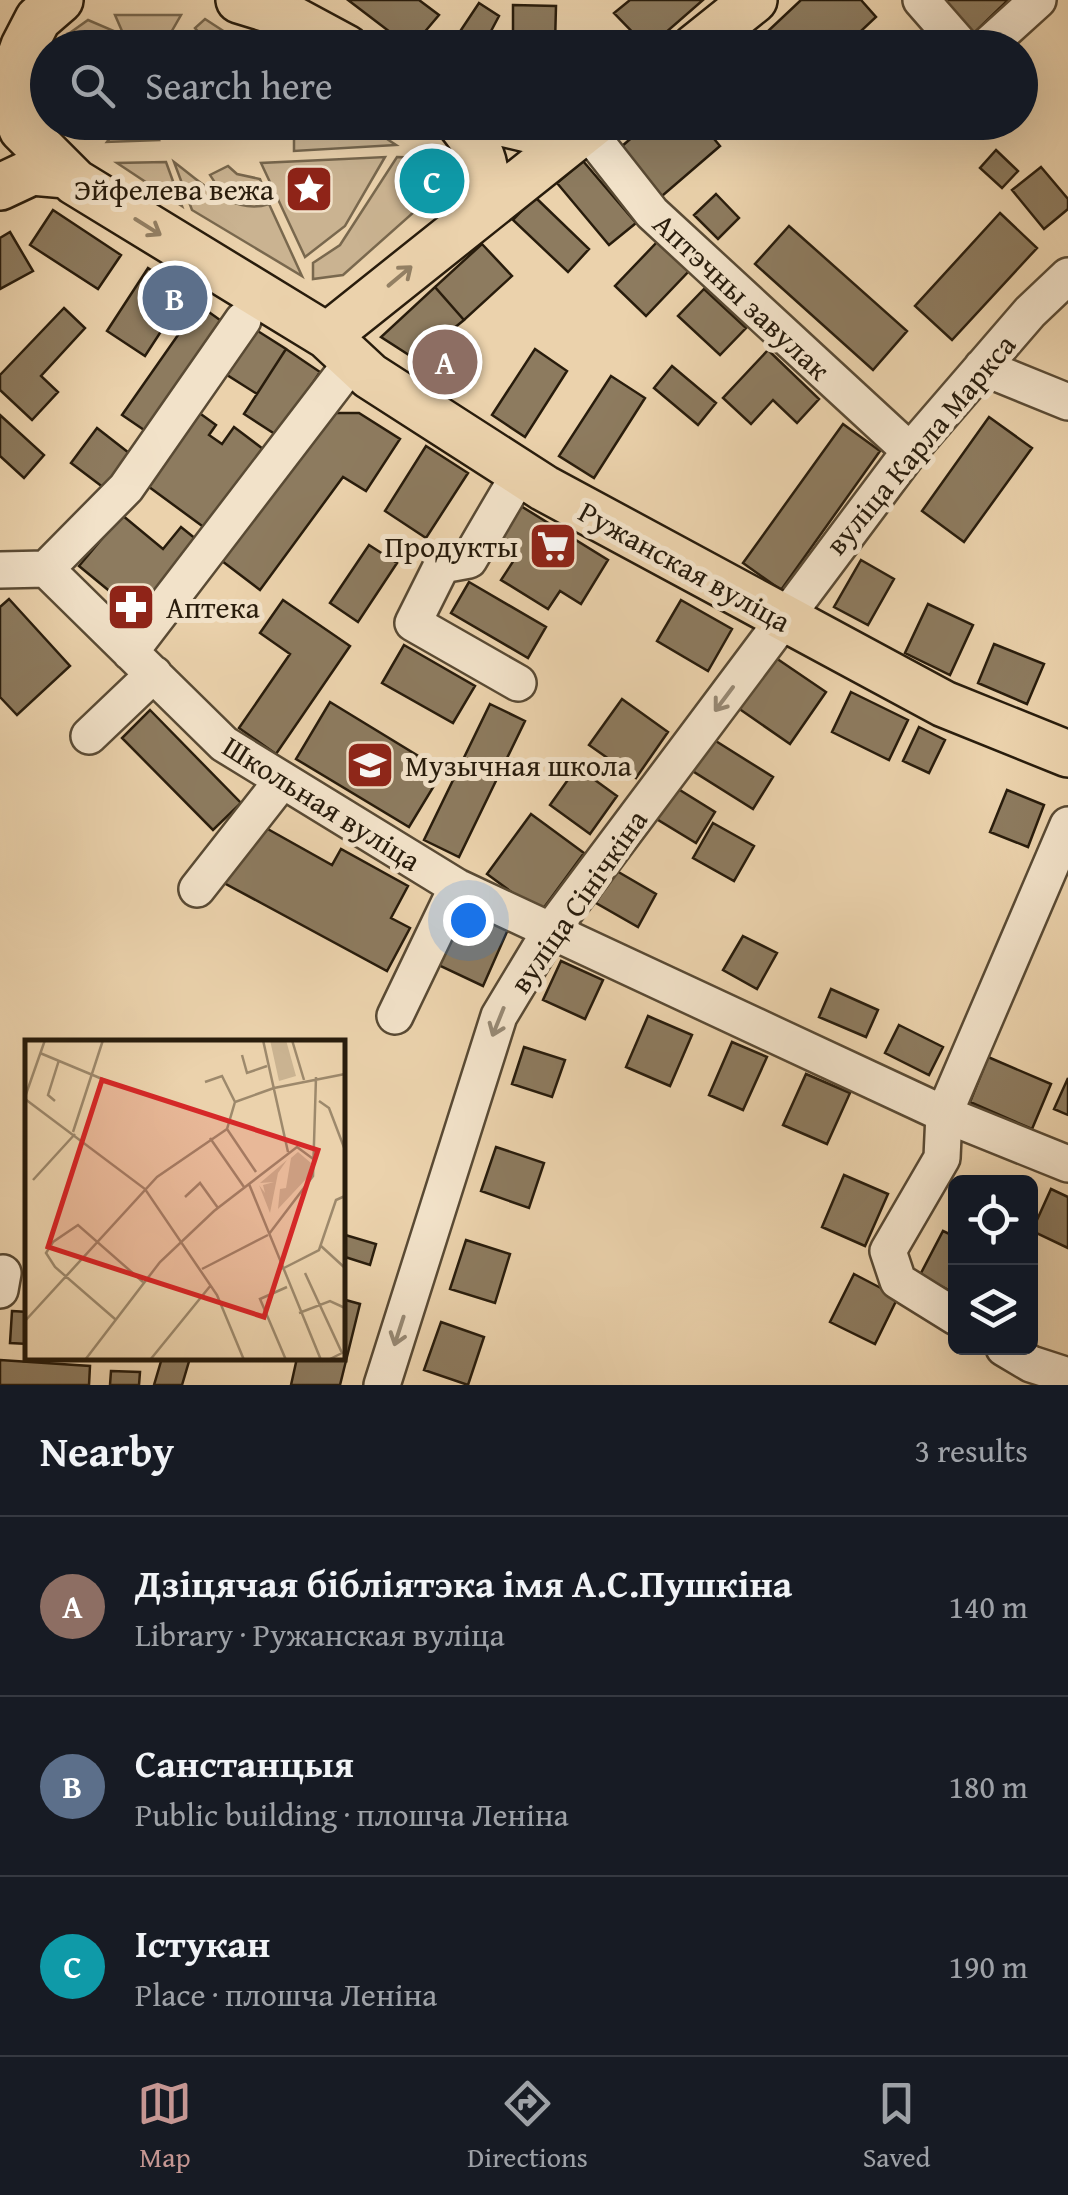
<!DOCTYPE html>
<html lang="en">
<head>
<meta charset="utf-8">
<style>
	body { margin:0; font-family:"Gentium Book Plus",serif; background:#242831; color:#f1f3f6 }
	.controls { position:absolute; right:30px; bottom:30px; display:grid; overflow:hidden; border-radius:15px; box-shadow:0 10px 40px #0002 }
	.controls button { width:90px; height:90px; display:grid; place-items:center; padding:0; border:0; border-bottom:2px solid #363941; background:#171b24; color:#f1f3f6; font:50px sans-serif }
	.you { position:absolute; left:468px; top:920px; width:35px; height:35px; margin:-25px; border:8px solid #fff; border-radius:50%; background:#1a73e8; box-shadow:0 0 0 15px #1a73e833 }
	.badge { display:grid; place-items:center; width:65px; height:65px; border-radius:50%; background:#c59692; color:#fff; font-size:32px; font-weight:700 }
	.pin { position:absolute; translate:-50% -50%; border:5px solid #fff; box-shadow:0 2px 10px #0006 }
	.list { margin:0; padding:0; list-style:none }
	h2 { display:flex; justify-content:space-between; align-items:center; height:130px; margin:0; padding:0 40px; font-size:42px }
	h2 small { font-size:32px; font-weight:400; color:#9ea1a6 }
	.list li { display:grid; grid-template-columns:65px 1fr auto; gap:30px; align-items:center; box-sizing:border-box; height:180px; padding:0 40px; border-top:2px solid #363941 }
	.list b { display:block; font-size:38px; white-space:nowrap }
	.list p { margin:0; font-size:32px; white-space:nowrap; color:#9ea1a6 }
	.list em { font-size:32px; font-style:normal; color:#9ea1a6 }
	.icon { flex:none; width:55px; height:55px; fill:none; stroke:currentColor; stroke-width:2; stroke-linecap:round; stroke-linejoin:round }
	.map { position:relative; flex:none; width:1068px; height:1385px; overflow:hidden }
	.search { position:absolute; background:#171b24; box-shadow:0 10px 40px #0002; left:30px; right:30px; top:30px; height:110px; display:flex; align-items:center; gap:25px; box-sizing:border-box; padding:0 35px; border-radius:55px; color:#9ea1a6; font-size:38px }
	.sheet { height:670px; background:#171b24 }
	nav { display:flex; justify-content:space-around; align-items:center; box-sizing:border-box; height:140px; border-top:2px solid #363941; background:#171b24; font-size:28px; color:#9ea1a6 }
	nav a { display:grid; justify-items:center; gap:5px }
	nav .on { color:#c59692 }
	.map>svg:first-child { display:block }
	.green { fill:#cab391; stroke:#79684e; stroke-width:2.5 }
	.building { fill:#8d7b5f; stroke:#281c0c; stroke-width:2.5 }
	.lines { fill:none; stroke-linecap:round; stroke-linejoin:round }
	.minor-casing { stroke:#594a34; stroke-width:40 }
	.major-casing { stroke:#281c0c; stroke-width:50 }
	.minor { stroke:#f2e2c9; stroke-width:35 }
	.major { stroke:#ebd2ac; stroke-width:45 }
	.oneway { stroke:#938064 }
	.oneway2 { stroke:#978974 }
	.labels { text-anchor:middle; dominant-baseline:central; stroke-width:10; stroke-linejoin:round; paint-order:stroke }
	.poi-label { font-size:30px; fill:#281c0c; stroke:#f2e2c9; text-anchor:end }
	.street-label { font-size:30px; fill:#281c0c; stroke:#f2e2c9 }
	.inset-road { fill:none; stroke:#9d896c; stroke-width:2.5 }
	.view { fill:#d62828; fill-opacity:0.15; stroke:#d62828; stroke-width:5 }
	.inset-edge { fill:none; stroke:#281c0c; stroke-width:5 }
</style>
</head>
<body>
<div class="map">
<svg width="1068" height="1385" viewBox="0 0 1068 1385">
	<rect width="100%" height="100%" fill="#ebd2ac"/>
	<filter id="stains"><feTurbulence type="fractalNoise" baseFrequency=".002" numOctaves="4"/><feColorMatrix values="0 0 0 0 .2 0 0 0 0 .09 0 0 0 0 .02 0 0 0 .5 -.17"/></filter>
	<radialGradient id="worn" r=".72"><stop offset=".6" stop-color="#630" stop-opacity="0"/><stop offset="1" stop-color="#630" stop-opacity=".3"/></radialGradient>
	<path class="green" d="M115 15H181L162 48 129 47Z
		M205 19 248 47H211L195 28Z
		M88 20 114 31 105 47H50Z
		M121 123H152L159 140 107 142Z
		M294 123H363L396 145 294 151Z
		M385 157 345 226 305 257 261 163Z
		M397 157 452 159 450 180 343 275 313 279V263L340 245Z
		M166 162 182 206 117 163Z
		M174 162C201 182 233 216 269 204L302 276 192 210Z
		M228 166 237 174 260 179 267 197C244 202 222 197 210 175Z"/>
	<path class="building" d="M348 0H419L439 15 411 48Z
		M630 0H703L648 48 614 13Z
		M801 0H861L876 17 843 48H750Z
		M940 0H1008L973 34Z
		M479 3 499 16 482 48H449Z
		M513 5 556 6 555 44 581 48H485V43H513Z
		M650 122H700L720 146 662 196 621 147Z
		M996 150 1018 171 1002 188 980 168Z
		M583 161 636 223 609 245 557 183Z
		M1041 167 1068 199V209L1044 229 1012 190Z
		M716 194 739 218 718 239 694 215Z
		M535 197 589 249 568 272 513 220Z
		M53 210 121 255 98 289 30 245Z
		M1000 213 1037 248 952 340 915 306Z
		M789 226 907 331 873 370 755 264Z
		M10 232 33 271 0 289V238Z
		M658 241 689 271 646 316 615 286Z
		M482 244 512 276 464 320 435 287Z
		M148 268 186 293 145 356 107 331Z
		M435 287 464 320 448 333 473 353 454 384 381 337Z
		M704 289 746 328 720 355 678 316Z
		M199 305 227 325 150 434 122 415Z
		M64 308 85 328 41 376 58 392 32 420 0 390V375Z
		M253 328 286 349 257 394 224 373Z
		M286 349 320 372 278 436 244 414Z
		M535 349 567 371 525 437 492 415Z
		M768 350 819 399 797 423 773 400 751 424 723 398Z
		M672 366 716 403 698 425 654 388Z
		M611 376 645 398 594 478 559 456Z
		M198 412 216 425 209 435 222 444 234 427 267 452 209 531 145 484Z
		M330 413H359L400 439 366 491 343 477 260 590 222 561Z
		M0 415 44 455 24 478 0 456Z
		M989 417 1032 448 964 542 922 511Z
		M843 424 880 451 781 590 743 563Z
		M97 428 138 460 112 494 71 463Z
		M426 446 468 473 426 538 385 511Z
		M516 503 608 560 581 604 560 591 548 609 501 580 518 554 494 539Z
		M122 515 163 549 181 527 202 544 141 617 79 566Z
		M369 545 397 563 358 622 330 603Z
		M861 560 894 579 868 625 834 607Z
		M469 582 546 627 528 658 451 613Z
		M9 599 70 666 17 715 0 697V607Z
		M283 600 350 646 276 754 239 728 290 654 260 633Z
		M681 600 732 629 708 671 657 641Z
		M928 604 973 625 950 675 905 653Z
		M994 644 1044 664 1027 704 978 683Z
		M404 645 475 686 453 723 382 683Z
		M773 656 826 692 790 744 738 708Z
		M851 692 908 720 889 760 832 732Z
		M622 699 668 732 636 778 589 745Z
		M330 702 443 771 409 827 296 759Z
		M490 704 525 721 459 857 424 840Z
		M150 710 241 803 213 830 122 738Z
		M919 727 945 740 929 773 903 761Z
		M711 738 773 777 753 809 691 770Z
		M577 767 617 796 590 834 550 805Z
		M675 787 715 812 696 843 655 818Z
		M1007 790 1044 805 1028 847 990 832Z
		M531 814 584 853 540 913 487 874Z
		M257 823 332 865 341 849 408 886 391 918 410 928 387 971 224 883Z
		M713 823 754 846 734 881 693 858Z
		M615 870 656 894 638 927 596 903Z
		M460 903 510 925 483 986 434 963Z
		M743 936 777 953 757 989 723 970Z
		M561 961 603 980 585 1019 543 1000Z
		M831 989 878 1010 866 1037 819 1017Z
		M648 1016 692 1035 670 1086 626 1067Z
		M899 1025 943 1047 929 1075 885 1053Z
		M732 1042 767 1057 743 1110 709 1095Z
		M524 1047 565 1060 552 1097 512 1084Z
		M988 1057 1051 1084 1032 1129 970 1102Z
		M806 1074 850 1093 827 1144 783 1125Z
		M1068 1078V1115L1054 1109Z
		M496 1147 544 1163 529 1208 481 1191Z
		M844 1175 888 1194 865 1246 822 1227Z
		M1051 1189 1068 1197V1248L1032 1231Z
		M943 1231 956 1237V1294L920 1275Z
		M342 1234 376 1244 370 1265 342 1256Z
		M466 1240 510 1254 495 1303 450 1289Z
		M854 1274 898 1297 875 1344 830 1322Z
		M342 1299 360 1304 340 1385H291L297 1358H342Z
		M12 1311 28 1312V1344L10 1343Z
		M441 1322 484 1337 468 1385 424 1370Z
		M162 1358H190L182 1385H154Z
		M0 1360 90 1366 89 1385H0Z
		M111 1371 140 1372 139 1385H110Z"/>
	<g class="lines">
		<g class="minor-casing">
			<path id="minor" d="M921 0 963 48
				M985 48 1038 0
				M586 129 652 213 910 451
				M982 367 1068 402
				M46 569 126 488 243 320
				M0 570 46 569 224 744 457 887 944 1114 1068 1164
				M130 652 352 362
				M518 683 413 623 442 565 469 560 520 473
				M89 736 154 674
				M197 889 281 782
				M395 1016 457 887
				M0 1290 3 1273
				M956 1317 898 1281 888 1251 942 1158 944 1114 1068 825
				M1004 1348 1031 1364 1068 1376
				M382 1385 499 1016 549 933 910 451 1030 312 1068 276"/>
		</g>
		<g class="major-casing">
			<path id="major" d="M60 0 38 19 24 46 12 79 13 105 22 129 75 182 327 336 370 376 544 488 944 704 1068 754
				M239 0 281 13 346 48
				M694 48 754 0
				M459 122C487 156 494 177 472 216
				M498 122 532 130 586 129
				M0 187 32 172 66 175
				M327 336 595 122"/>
		</g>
		<use href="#minor" class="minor"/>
		<use href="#major" class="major"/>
	</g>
	<defs><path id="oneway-shaft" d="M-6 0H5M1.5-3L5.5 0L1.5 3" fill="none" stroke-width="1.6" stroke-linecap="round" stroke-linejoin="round" transform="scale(2.5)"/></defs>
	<g class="oneway">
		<use href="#oneway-shaft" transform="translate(148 227) rotate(32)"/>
		<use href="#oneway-shaft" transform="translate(400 276) rotate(-40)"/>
	</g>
	<g class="oneway2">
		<use href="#oneway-shaft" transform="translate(724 699) rotate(127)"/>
		<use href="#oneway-shaft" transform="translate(498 1022) rotate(112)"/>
		<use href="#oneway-shaft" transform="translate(399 1331) rotate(108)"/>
	</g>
	<defs>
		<g id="sight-square" transform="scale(2.5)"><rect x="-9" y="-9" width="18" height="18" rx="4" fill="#8f2418" stroke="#f2e2c9"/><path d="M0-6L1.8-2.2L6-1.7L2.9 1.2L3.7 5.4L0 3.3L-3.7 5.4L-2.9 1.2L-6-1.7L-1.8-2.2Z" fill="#fff"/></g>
		<g id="supermarket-square" transform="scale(2.5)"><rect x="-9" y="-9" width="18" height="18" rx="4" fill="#8f2418" stroke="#f2e2c9"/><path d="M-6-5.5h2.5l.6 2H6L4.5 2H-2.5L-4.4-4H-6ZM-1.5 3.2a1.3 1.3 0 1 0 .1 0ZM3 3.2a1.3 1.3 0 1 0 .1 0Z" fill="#fff"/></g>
		<g id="pharmacy-square" transform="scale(2.5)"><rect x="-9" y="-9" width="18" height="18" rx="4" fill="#8f2418" stroke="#f2e2c9"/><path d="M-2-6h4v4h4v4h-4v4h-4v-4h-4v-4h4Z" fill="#fff"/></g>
		<g id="school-square" transform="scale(2.5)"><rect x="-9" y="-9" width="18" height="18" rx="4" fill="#8f2418" stroke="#f2e2c9"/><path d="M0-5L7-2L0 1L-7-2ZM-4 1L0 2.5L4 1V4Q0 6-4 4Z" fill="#fff"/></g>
	</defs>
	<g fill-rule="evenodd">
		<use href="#sight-square" x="309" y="189"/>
		<use href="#supermarket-square" x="553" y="546"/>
		<use href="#pharmacy-square" x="131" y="607"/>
		<use href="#school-square" x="370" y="765"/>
	</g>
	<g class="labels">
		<g class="poi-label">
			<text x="274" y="189">Эйфелева вежа</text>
			<text x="518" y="546">Продукты</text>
			<text x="166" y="607" text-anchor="start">Аптека</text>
			<text x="405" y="765" text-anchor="start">Музычная школа</text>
		</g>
		<g class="street-label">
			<text transform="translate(742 296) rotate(43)">Аптэчны завулак</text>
			<text transform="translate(920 444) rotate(-50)">вуліца Карла Маркса</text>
			<text transform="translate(685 566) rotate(29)">Ружанская вуліца</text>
			<text transform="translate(322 803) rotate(32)">Школьная вуліца</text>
			<text transform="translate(578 901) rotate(-55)">вуліца Сінічкіна</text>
		</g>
	</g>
	<g transform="translate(25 1040)">
		<rect width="320" height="320" fill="#ebd2ac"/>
		<path d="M245 0H261L271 36 254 41ZM273 112 286 123 282 138 253 169 255 149 261 148 266 118ZM262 120 253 133 245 173 234 145 240 153 238 145 249 142 235 143Z" fill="#cab391"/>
		<path class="inset-road" d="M238 0 263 112M267 0 279 40M15 13 94 46M217 15 222 33 242 26M180 42 197 36 210 62M249 48 320 34M0 57 20 0M0 59 120 149 192 255 219 320M30 61 23 55 34 20M294 61 304 68 320 110M202 89 231 132M48 92 78 0M185 98 219 147M8 140 50 94M224 144 296 320M160 157 175 143 193 168M244 194 288 136 291 37M296 206 320 228M177 229 243 195M257 229 294 210 311 160 320 156M280 233 317 313 303 320M274 273 305 261 320 268M90 279 30 227 21 213 28 202 53 185 118 242M0 281 132 137 202 89 210 62 249 48M60 320 135 222 189 171 272 107 291 121M125 320 186 245M261 320 235 259 262 247"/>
		<path class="view" d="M77 40 293 110 239 277 23 207Z"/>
		<rect width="320" height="320" class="inset-edge"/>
	</g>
	<rect width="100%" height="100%" filter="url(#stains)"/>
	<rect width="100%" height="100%" fill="url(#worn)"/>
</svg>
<div class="controls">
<button><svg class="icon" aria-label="locate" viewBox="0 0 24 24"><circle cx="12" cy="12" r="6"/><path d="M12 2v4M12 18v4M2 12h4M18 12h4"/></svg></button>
<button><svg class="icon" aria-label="layers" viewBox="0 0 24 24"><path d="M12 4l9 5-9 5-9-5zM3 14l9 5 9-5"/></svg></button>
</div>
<div class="you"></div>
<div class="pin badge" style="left:445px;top:362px;background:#8d6e63">A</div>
<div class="pin badge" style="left:175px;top:298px;background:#5c6f8a">B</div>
<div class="pin badge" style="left:432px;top:181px;background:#0f9aa8">C</div>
<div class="search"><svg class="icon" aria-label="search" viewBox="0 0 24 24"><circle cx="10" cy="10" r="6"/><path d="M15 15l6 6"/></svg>Search here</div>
</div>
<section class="sheet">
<h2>Nearby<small>3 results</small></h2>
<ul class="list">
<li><span class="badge" style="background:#8d6e63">A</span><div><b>Дзіцячая бібліятэка імя А.С.Пушкіна</b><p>Library · Ружанская вуліца</p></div><em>140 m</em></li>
<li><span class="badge" style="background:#5c6f8a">B</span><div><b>Санстанцыя</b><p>Public building · плошча Леніна</p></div><em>180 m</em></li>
<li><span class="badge" style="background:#0f9aa8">C</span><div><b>Істукан</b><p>Place · плошча Леніна</p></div><em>190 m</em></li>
</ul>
</section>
<nav>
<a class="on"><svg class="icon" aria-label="map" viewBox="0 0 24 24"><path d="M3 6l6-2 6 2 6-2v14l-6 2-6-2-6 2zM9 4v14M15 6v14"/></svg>Map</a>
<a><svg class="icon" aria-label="directions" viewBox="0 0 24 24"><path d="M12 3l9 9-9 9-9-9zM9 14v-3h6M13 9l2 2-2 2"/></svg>Directions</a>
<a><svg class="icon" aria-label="saved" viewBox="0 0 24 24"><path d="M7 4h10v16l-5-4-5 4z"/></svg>Saved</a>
</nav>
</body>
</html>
